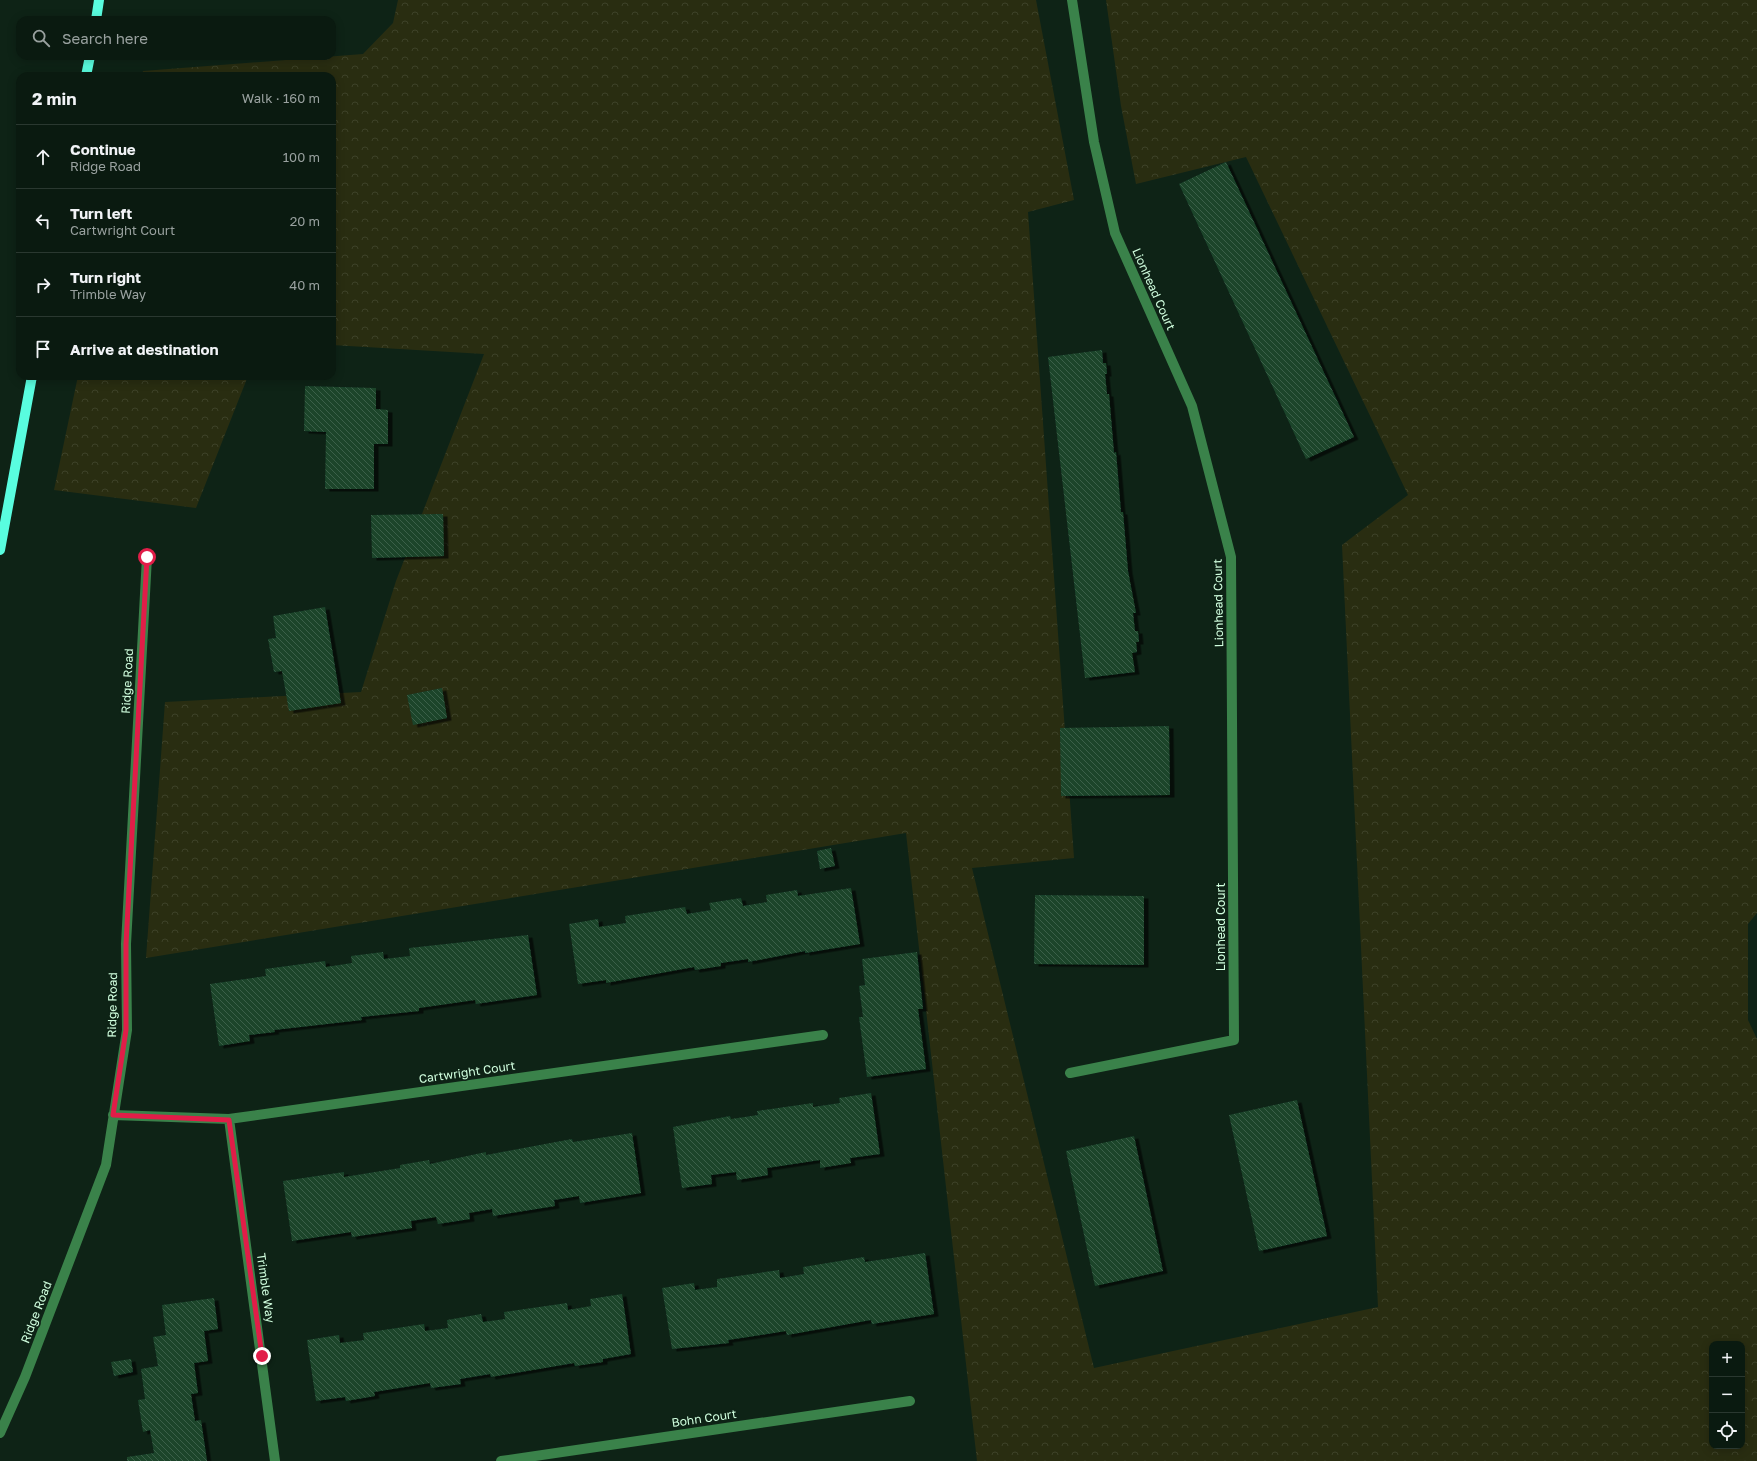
<!DOCTYPE html>
<html lang="en">
<head>
<meta charset="utf-8">
<style>
	body { margin:0; font-family:"Golos Text",sans-serif; background:#18271e; color:#f1f3f6 }
	.controls { position:absolute; right:12px; bottom:12px; display:grid; overflow:hidden; border-radius:8px; box-shadow:0 2px 10px #0003 }
	.controls button { width:36px; height:36px; display:grid; place-items:center; padding:0; border:0; border-bottom:1px solid #2a3830; background:#0a1a10; color:#f1f3f6; font:20px sans-serif }
	.stop { position:absolute; width:12px; height:12px; margin:-9px; border:3px solid #e11d48; border-radius:50%; background:#fff }
	.stop.end { background:#e11d48; border-color:#fff; box-shadow:0 1px 4px #0008 }
	.list { margin:0; padding:0; list-style:none }
	h2 { display:flex; justify-content:space-between; align-items:center; height:52px; margin:0; padding:0 16px; font-size:17px }
	h2 small { font-size:13px; font-weight:400; color:#99a19f }
	.list li { display:grid; grid-template-columns:26px 1fr auto; gap:12px; align-items:center; box-sizing:border-box; height:64px; padding:0 16px; border-top:1px solid #2a3830 }
	.list b { display:block; font-size:15px; white-space:nowrap }
	.list p { margin:0; font-size:13px; white-space:nowrap; color:#99a19f }
	.list em { font-size:13px; font-style:normal; color:#99a19f }
	.icon { flex:none; width:22px; height:22px; fill:none; stroke:currentColor; stroke-width:2; stroke-linecap:round; stroke-linejoin:round }
	.map { position:relative; flex:none; width:1757px; height:1461px; overflow:hidden }
	.search { position:absolute; background:#0a1a10; box-shadow:0 2px 10px #0003; left:16px; top:16px; width:320px; height:44px; display:flex; align-items:center; gap:10px; box-sizing:border-box; padding:0 14px; border-radius:12px; color:#99a19f; font-size:15px }
	.panel { position:absolute; background:#0a1a10; box-shadow:0 2px 10px #0003; left:16px; top:72px; width:320px; height:308px; border-radius:12px }
	.map>svg:first-child { display:block }
	.forest { fill:url(#forest-crowns); fill-rule:evenodd }
	.building { fill:url(#building-back-hatch); filter:url(#shadow) }
	.lines { fill:none; stroke-linecap:round; stroke-linejoin:round }
	.minor { stroke:#3a824a; stroke-width:10 }
	.major { stroke:#59fddf; stroke-width:10 }
	.route { stroke:#e11d48; stroke-width:5 }
	.labels { text-anchor:middle; dominant-baseline:central; stroke-width:3.5; stroke-linejoin:round; paint-order:stroke }
	.street-label { font-size:12px; fill:#d1ffdf; stroke:#0e2316 }
</style>
</head>
<body>
<div class="map">
<svg width="1757" height="1461" viewBox="0 0 1757 1461">
	<defs>
		<pattern id="forest-crowns" width="20" height="18" patternUnits="userSpaceOnUse"><rect width="20" height="18" fill="#292d11"/><path d="M2 6a3 3 0 1 1 6 0M12 15a3 3 0 1 1 6 0" fill="none" stroke="#3d4228"/></pattern>
		<pattern id="building-back-hatch" width="6" height="6" patternUnits="userSpaceOnUse"><rect width="6" height="6" fill="#1a442b"/><path d="M-1 5l2 2M0 0l6 6M5-1l2 2" fill="none" stroke="#3a6049"/></pattern>
		<filter id="shadow"><feDropShadow dx="4.5" dy="2.5" stdDeviation="0" flood-color="#0009"/></filter>
	</defs>
	<rect width="100%" height="100%" fill="#0e2316"/>
	<path class="forest" d="M398 0H1036L1074 200 1028 212 1074 858 972 868 1094 1368 1378 1307 1342 545 1408 495 1246 157 1136 184 1121 106 1106 0H1757V913L1748 924V1020L1757 1039V1461H977L906 833 146 958 165 702 361 692 396 581 484 354 332 345V76H142L143 71 363 54 393 23ZM1712 1344H1742V1446H1712Z
		M78 376H248L196 508 54 490Z"/>
	<path class="building" d="M1226 162 1354 437 1306 459 1179 184Z
		M1102 350 1103 363H1106L1107 374H1105L1107 394H1109L1114 453 1116 452 1121 512H1123L1128 571 1136 613H1133L1135 631H1138L1139 642H1136L1137 652 1132 653 1135 672 1085 678 1048 357Z
		M305 386 376 388V409L388 410V444H374V489H325L326 432 304 431Z
		M443 514 444 556 372 558 371 515Z
		M325 607 341 703 289 711 282 671 274 672 268 639 276 638 273 616Z
		M442 688 447 718 413 725 407 695Z
		M1169 726 1170 795 1061 796 1060 728Z
		M831 848 835 866 820 869 817 851Z
		M851 888 860 944 805 953V951L748 962V959L721 963V966L695 970 694 967 606 983V980L578 984 569 924 598 919 599 927 626 923 625 916 685 907 687 914 711 910 709 903 741 898 743 906 767 902 766 895 797 890 798 896Z
		M1035 895 1144 896V965L1034 964Z
		M528 935 537 995 476 1004 475 1000 419 1008V1011L361 1017 362 1020 274 1030 275 1032 249 1035 250 1041 219 1046 210 984 266 976 265 969 325 961 326 967 352 963 351 956 383 952 384 959 410 956 409 948Z
		M917 952 923 1009H918L926 1069 867 1077 859 1017H863L859 986 865 985 862 959Z
		M871 1093 880 1154 850 1158 851 1163 820 1168V1160L767 1168 768 1175 737 1180 736 1172 711 1175 712 1184 682 1188 673 1127 730 1116 731 1119 758 1115 757 1111 813 1103V1107L840 1103 839 1098Z
		M1297 1100 1327 1236 1259 1251 1229 1115Z
		M632 1133 641 1193 580 1203 579 1196 554 1200 555 1206 493 1216 492 1209 469 1213 470 1219 438 1224 436 1217 411 1221 412 1228 352 1237 351 1232 292 1241 283 1181 344 1172V1177L400 1168V1165L429 1160 430 1164 486 1152V1155L572 1139 573 1142Z
		M1134 1136 1163 1271 1095 1286 1066 1151Z
		M925 1253 934 1314 872 1324 871 1320 787 1335 786 1331 728 1340 729 1343 672 1349 662 1288 694 1283 695 1290 717 1287V1279L779 1270 780 1278 804 1274 803 1267 864 1257 865 1262Z
		M622 1294 631 1354 603 1359V1362L575 1366 574 1363 491 1377 490 1374 460 1379 461 1384 431 1388 430 1383 374 1392 375 1396 346 1401 345 1397 316 1401 307 1340 339 1335 340 1343 364 1340 363 1333 424 1324 425 1331 448 1328 447 1320 481 1314 483 1322 505 1319 504 1312 567 1303 568 1310 591 1306 590 1299Z
		M214 1298 218 1329 204 1331 208 1361 194 1363 198 1393 191 1394 195 1421 201 1420 207 1461H127V1457L154 1453 150 1430 143 1432 138 1400 145 1399 141 1369 158 1366 153 1337 166 1335 162 1305Z
		M131 1359 133 1372 114 1376 111 1362Z"/>
	<g class="lines">
		<path class="minor" d="M1070 1073 1234 1040 1231 557 1192 406 1115 233 1094 142 1072 0
			M113 1115 229 1119 823 1035
			M229 1119 275 1461
			M0 1433 25 1377 106 1165 127 1030 126 944 147 557
			M501 1461 910 1401"/>
		<path class="major" d="M96 20 99 0
			M86 76 90 56
			M0 550 32 376"/>
	</g>
	<g class="lines">
		<path class="route" d="M147 557 126 944V1030L113 1115 229 1120 262 1356"/>
	</g>
	<g class="labels">
		<g class="street-label">
			<text transform="translate(1154 289) rotate(66)">Lionhead Court</text>
			<text transform="translate(1218 603) rotate(-91)">Lionhead Court</text>
			<text transform="translate(127 681) rotate(-87)">Ridge Road</text>
			<text transform="translate(1220 927) rotate(-90)">Lionhead Court</text>
			<text transform="translate(112 1005) rotate(-89)">Ridge Road</text>
			<text transform="translate(467 1072) rotate(-8)">Cartwright Court</text>
			<text transform="translate(266 1288) rotate(82)">Trimble Way</text>
			<text transform="translate(36 1312) rotate(-69)">Ridge Road</text>
			<text transform="translate(704 1418) rotate(-8)">Bohn Court</text>
		</g>
	</g>
</svg>
<div class="controls">
<button>+</button>
<button>−</button>
<button><svg class="icon" aria-label="locate" viewBox="0 0 24 24"><circle cx="12" cy="12" r="6"/><path d="M12 2v4M12 18v4M2 12h4M18 12h4"/></svg></button>
</div>
<div class="stop" style="left:147px;top:557px"></div>
<div class="stop end" style="left:262px;top:1356px"></div>
<div class="search"><svg class="icon" aria-label="search" viewBox="0 0 24 24"><circle cx="10" cy="10" r="6"/><path d="M15 15l6 6"/></svg>Search here</div>
<section class="panel">
<h2>2 min<small>Walk · 160 m</small></h2>
<ul class="list">
<li><svg class="icon" aria-label="ahead" viewBox="0 0 24 24"><path d="M12 20V5M6 11l6-6 6 6"/></svg><div><b>Continue</b><p>Ridge Road</p></div><em>100 m</em></li>
<li><svg class="icon" aria-label="left" viewBox="0 0 24 24"><path d="M17 20v-9H6M10 6l-5 5 5 5"/></svg><div><b>Turn left</b><p>Cartwright Court</p></div><em>20 m</em></li>
<li><svg class="icon" aria-label="right" viewBox="0 0 24 24"><path d="M7 20v-9h11M14 6l5 5-5 5"/></svg><div><b>Turn right</b><p>Trimble Way</p></div><em>40 m</em></li>
<li><svg class="icon" aria-label="arrive" viewBox="0 0 24 24"><path d="M6 21V4h12l-3 4 3 4H6"/></svg><div><b>Arrive at destination</b></div></li>
</ul>
</section>
</div>
</body>
</html>
